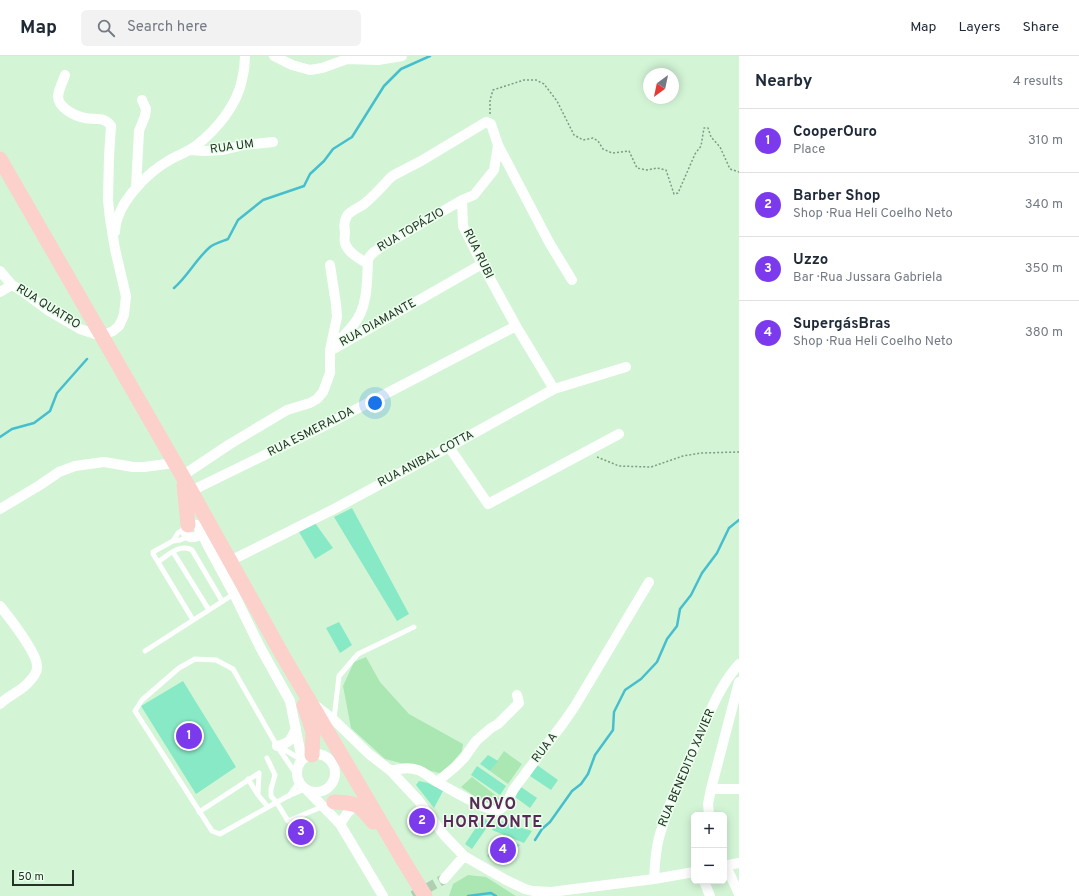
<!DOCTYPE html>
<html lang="en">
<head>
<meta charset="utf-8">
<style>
	body { margin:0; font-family:Overpass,sans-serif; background:#f2f2f3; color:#1f2937 }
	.controls { position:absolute; right:12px; bottom:12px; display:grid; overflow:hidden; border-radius:6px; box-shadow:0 2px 10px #0003 }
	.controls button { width:36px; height:36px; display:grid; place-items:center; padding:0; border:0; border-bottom:1px solid #e0e1e3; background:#fff; color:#1f2937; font:20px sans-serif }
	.compass { position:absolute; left:643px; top:12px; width:36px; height:36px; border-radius:50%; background:#fff; box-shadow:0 2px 10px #0003; rotate:213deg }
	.scale { position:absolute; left:12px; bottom:10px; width:62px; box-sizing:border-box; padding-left:4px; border:2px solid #253327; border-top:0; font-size:11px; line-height:14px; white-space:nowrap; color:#253327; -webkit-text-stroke:3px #eafeec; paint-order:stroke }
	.you { position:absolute; left:375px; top:347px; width:14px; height:14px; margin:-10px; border:3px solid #fff; border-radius:50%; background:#1a73e8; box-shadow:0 0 0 6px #1a73e833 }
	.badge { display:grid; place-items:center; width:26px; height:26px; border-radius:50%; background:#7c3aed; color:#fff; font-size:13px; font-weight:700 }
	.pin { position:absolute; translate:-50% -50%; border:2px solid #fff; box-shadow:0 1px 4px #0006 }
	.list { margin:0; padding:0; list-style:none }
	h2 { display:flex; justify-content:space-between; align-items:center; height:52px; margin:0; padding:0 16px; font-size:17px }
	h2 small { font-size:13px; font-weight:400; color:#747a83 }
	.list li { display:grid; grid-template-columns:26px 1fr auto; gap:12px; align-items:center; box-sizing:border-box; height:64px; padding:0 16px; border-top:1px solid #e0e1e3 }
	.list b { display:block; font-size:15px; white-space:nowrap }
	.list p { margin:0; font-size:13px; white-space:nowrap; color:#747a83 }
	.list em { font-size:13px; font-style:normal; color:#747a83 }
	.icon { flex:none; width:22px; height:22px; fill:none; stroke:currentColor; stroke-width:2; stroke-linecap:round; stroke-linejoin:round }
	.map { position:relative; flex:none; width:739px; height:840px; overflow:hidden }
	header { display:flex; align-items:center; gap:24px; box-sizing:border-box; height:56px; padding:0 20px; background:#fff; border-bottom:1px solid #e0e1e3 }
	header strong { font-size:19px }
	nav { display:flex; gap:22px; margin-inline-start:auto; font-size:14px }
	.search { width:280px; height:36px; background:#f2f2f3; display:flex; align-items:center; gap:10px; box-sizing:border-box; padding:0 14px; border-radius:6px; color:#747a83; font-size:15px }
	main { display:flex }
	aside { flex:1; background:#fff }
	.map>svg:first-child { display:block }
	.green { fill:#aae7b2 }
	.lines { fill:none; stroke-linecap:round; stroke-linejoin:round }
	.stream { stroke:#46bece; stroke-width:2.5 }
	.building { fill:#87e9c5 }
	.street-tunnel { stroke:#b0ceb3; stroke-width:10; stroke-dasharray:10 5; stroke-linecap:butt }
	.path { stroke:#819a84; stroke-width:1.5; stroke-dasharray:2 2; stroke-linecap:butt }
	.lane { stroke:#fff; stroke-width:5 }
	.street { stroke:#fff; stroke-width:10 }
	.primary { stroke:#fcd1cb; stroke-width:15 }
	.labels { text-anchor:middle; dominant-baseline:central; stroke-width:3; stroke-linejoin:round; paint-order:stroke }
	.street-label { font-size:12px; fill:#253327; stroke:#eafeec }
	.district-label { font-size:16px; font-weight:bold; letter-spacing:1px; fill:#592858; stroke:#eafeec }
</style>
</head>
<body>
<header>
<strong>Map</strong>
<div class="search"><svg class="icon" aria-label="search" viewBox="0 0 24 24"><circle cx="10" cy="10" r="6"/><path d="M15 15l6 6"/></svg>Search here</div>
<nav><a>Map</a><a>Layers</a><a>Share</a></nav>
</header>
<main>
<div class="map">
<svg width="739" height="840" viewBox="0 0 739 840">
	<rect width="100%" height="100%" fill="#d3f5d6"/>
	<path class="green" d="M366 601 380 626 409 658 463 688 462 695 443 718 385 703 351 672 343 630 354 606Z
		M504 695 522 708 508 728 490 715Z
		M472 721 503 745 497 751 489 750 461 731Z
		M468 819 486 821 516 840H449L453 828Z"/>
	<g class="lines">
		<path class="stream" d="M174 232C188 220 196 203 210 191 215 187 223 185 228 183L238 164 263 144 304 130 310 118 324 105 333 93 352 81 384 30 401 13 430 0
			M0 381 12 373 34 367 50 355 57 337 87 303
			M535 784 542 773 550 766 572 735 581 728 588 718 595 699 613 674 614 656 625 634 641 623 657 606 667 583 677 570 680 553 691 539 702 517 717 497 729 472 739 464
			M468 840 491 837 496 840"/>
	</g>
	<path class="building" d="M352 452 409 558 397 565 334 461Z
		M315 467 333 492 315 503 299 476Z
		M339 566 352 589 340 597 326 572Z
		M183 625 236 711 196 738 141 650Z
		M488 699 498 705 490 715 480 708Z
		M537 709 558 724 551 734 530 720Z
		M477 710 506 730 500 739 471 719Z
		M419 725 428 727 443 735 434 752 416 729Z
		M521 731 537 742 530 752 515 741Z
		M483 761 490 767 472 793 465 788Z
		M498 764 522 772 532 775 524 787 492 774Z
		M502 780 520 789 501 809 487 800Z"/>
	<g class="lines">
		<path class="street-tunnel" d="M413 840 444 823"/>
		<path class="path" d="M490 58V44L493 34 524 24H536L544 28 557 45 574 79 583 84 593 82 598 85 603 93 612 97 629 95 637 112 647 114 657 112 666 114 674 138 678 137 695 98 701 90 704 72H708L711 81 720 91 730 113 739 116
			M597 401 619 410 651 411 683 400 701 397 739 396"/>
		<path class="lane" d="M173 485 178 477 185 473
			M173 496 209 554
			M158 506 153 498V496L173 485 180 484 188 481
			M193 564 158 506C168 499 180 487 192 494L222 545
			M145 595 234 538
			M334 663 339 620 358 598 414 571
			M280 691 302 704
			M267 702 275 719 271 733V740L277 747 288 765 324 750
			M296 718 277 690 233 613 216 604 195 603 179 612 142 644 135 655 212 775 220 778 288 740 305 733
			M248 723 258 739 268 751
			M258 738 259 717
			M289 740 299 726
			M199 756 259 717"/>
		<path class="street" d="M274 0 292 9 310 14 322 12 347 3 378 4 402 0
			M498 89 550 188 572 224
			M190 94 204 95 223 94 244 89 273 86
			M136 132 139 75 145 60 146 53 142 44
			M115 176C115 171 116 166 118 161 125 140 149 116 168 105 178 99 188 96 197 89 217 73 237 49 242 24 244 16 245 8 245 0
			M368 208C360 203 348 197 345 187 344 184 345 179 345 175 344 170 344 165 347 160 351 154 359 152 364 148 374 140 382 131 390 122L394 119 421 105 486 66 491 68 498 89 494 114 474 139 462 144 463 170 482 208 516 270 554 333
			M0 215 12 229 22 235 49 255 80 273 101 280 113 275 119 270 124 259 126 240 115 193 110 163 108 144 109 101 111 70C104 60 95 64 85 62 75 60 58 52 58 40 59 33 63 25 65 19
			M0 236 12 229
			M337 287C342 281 349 275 354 268 368 251 367 225 368 204L370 200 374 196 381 191 462 144
			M330 294 337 261 336 248 330 209
			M449 391 488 448 619 378
			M182 420 230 388 287 354 310 347 317 343 323 336 330 317V295L482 208
			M191 435 320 372 516 270
			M0 453 40 429 59 416 75 410 104 406 133 411H144L174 407
			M200 474 198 480C187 485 180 474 190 468L197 469 199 471 208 490 234 538 260 591 290 645 302 704
			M230 505 336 452 449 391 554 333 626 311
			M0 550C9 561 37 597 37 610 38 616 32 623 27 628 19 636 8 640 0 648
			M316 650 334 664 369 698 391 715 418 744 444 779 464 800 506 824 525 833 533 835 551 836 654 823 694 816
			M277 690C290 687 291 684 296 672
			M297 717a19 19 0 1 1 38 0a19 19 0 1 1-38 0Z
			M391 715C400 712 409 711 418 714 424 716 429 721 434 724 444 730 490 757 498 754 506 751 510 741 513 734L564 666 575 650 649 526
			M437 726 455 711 464 702 476 685 491 672 498 668 519 647 517 639
			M711 733H739
			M307 734 340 768 383 840
			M709 759 708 748 711 733 739 626
			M340 768 348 756 357 749
			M724 810 739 807
			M726 810 739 838
			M444 823 464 800
			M654 823C655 806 656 788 662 772 671 740 686 710 699 681 710 656 720 629 739 608
			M704 825 710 840"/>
		<path class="primary" d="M0 103 191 435 283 600 403 804 425 840
			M184 429 188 469
			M304 649 313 676 312 699
			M334 746C357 747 358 747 373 766"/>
	</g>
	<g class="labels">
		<g class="street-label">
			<text transform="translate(232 91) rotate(-8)">RUA UM</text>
			<text transform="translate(411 174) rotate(-30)">RUA TOPÁZIO</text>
			<text transform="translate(478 198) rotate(64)">RUA RUBI</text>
			<text transform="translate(48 251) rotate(32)">RUA QUATRO</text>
			<text transform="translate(378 267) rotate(-29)">RUA DIAMANTE</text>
			<text transform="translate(311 376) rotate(-27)">RUA ESMERALDA</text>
			<text transform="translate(426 403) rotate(-28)">RUA ANIBAL COTTA</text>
			<text transform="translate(545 692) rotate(-53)">RUA A</text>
			<text transform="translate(687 712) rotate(-67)">RUA BENEDITO XAVIER</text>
		</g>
		<g class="district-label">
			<text x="493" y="749">NOVO<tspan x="493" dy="18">HORIZONTE</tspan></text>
		</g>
	</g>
</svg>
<div class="controls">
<button>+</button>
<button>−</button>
</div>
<svg class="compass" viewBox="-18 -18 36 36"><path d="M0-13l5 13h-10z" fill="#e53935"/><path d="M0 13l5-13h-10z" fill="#747a83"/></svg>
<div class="scale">50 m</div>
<div class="you"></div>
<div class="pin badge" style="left:189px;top:680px">1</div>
<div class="pin badge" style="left:422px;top:765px">2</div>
<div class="pin badge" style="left:301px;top:776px">3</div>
<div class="pin badge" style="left:503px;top:794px">4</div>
</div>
<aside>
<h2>Nearby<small>4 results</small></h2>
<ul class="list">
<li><span class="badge">1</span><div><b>CooperOuro</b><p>Place</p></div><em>310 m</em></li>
<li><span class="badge">2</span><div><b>Barber Shop</b><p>Shop · Rua Heli Coelho Neto</p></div><em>340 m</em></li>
<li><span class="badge">3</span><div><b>Uzzo</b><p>Bar · Rua Jussara Gabriela</p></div><em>350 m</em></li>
<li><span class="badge">4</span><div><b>SupergásBras</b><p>Shop · Rua Heli Coelho Neto</p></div><em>380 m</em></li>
</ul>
</aside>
</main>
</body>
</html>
